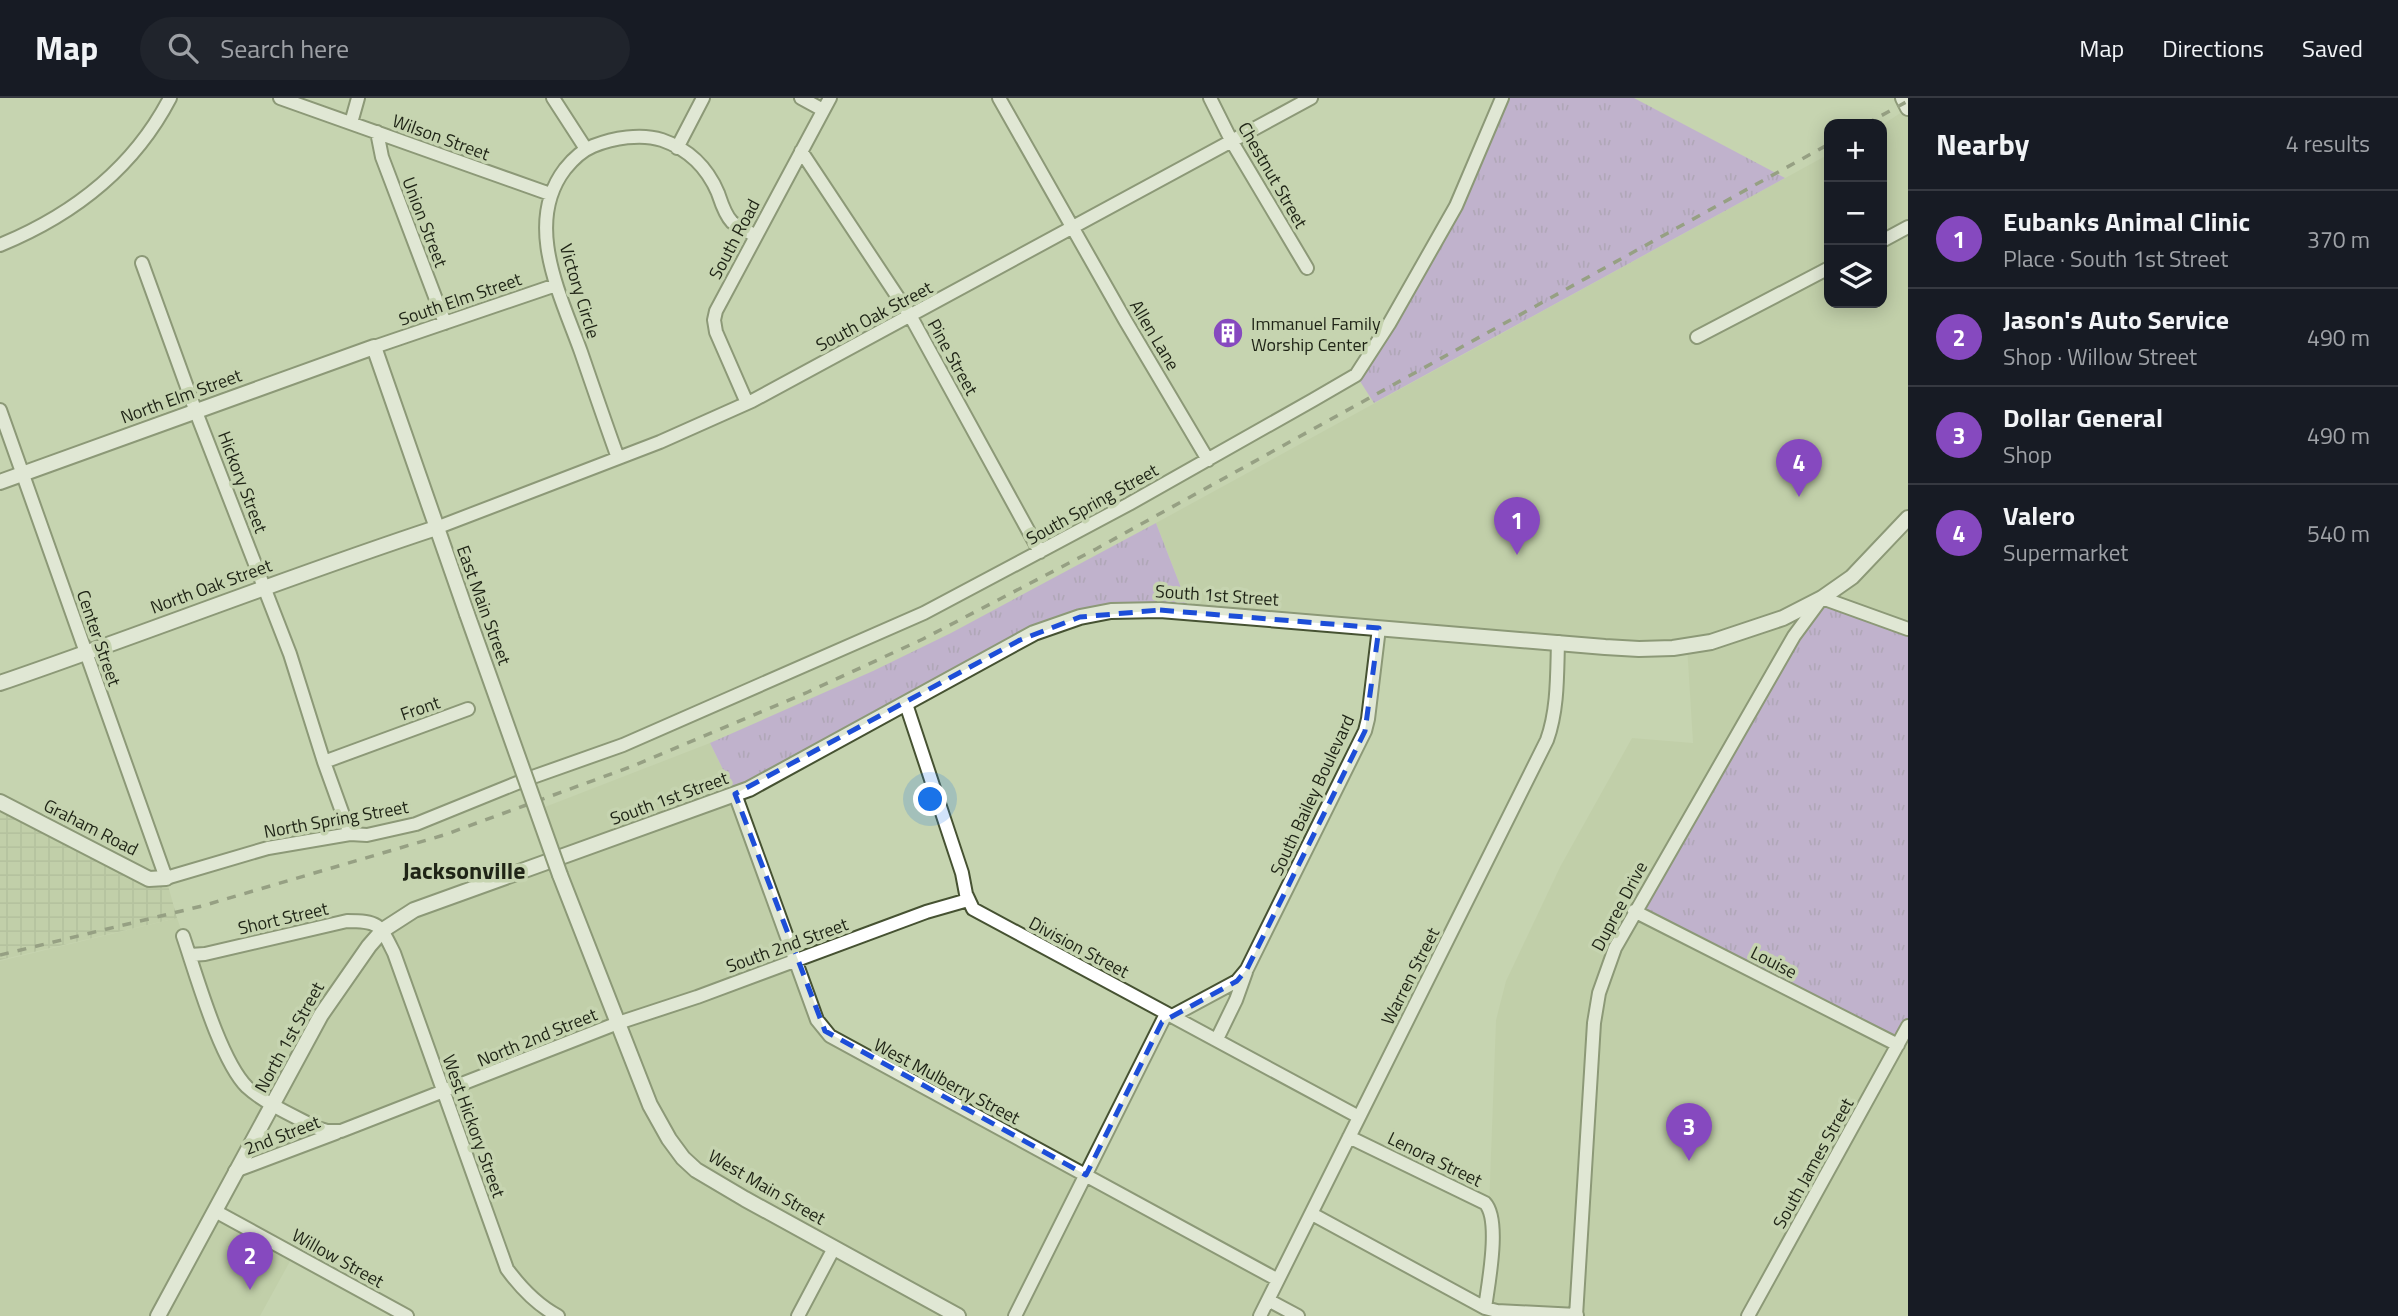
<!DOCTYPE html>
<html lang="en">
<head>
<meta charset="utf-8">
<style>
	body { margin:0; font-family:"Titillium Web",sans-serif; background:#20242c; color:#f1f3f6 }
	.controls { position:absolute; right:21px; top:21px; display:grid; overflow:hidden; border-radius:14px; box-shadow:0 4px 18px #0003 }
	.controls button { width:63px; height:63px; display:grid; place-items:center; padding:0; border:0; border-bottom:2px solid #363941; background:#171b24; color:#f1f3f6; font:35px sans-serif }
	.you { position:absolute; left:931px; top:702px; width:24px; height:24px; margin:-18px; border:5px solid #fff; border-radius:50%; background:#1a73e8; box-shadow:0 0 0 10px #1a73e833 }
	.badge { display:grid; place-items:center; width:46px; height:46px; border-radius:50%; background:#8649bf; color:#fff; font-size:23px; font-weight:700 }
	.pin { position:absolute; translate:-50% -58px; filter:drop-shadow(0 2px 4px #0008) }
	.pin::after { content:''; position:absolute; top:37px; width:24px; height:21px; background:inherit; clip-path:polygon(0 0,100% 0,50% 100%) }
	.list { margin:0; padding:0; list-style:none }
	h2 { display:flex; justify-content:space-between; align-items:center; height:91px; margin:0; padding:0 28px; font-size:30px }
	h2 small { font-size:23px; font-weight:400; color:#9ea1a6 }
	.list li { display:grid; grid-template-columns:46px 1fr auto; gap:21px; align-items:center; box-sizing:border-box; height:98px; padding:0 28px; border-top:2px solid #363941 }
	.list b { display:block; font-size:26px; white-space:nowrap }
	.list p { margin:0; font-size:23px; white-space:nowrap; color:#9ea1a6 }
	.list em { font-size:23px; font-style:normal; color:#9ea1a6 }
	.icon { flex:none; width:38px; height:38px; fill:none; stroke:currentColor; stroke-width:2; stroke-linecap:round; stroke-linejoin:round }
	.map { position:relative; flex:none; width:1908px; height:1218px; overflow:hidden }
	header { display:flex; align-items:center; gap:42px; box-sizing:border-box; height:98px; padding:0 35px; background:#171b24; border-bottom:2px solid #363941 }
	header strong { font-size:33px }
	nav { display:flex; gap:38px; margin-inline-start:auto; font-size:24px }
	.search { width:490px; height:63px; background:#20242c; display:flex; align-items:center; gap:18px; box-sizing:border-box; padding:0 24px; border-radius:38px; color:#9ea1a6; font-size:26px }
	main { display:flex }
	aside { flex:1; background:#171b24 }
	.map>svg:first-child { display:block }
	.built { fill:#bbcba0 }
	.industrial { fill:url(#industrial-grid) }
	.grass { fill:url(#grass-tufts) }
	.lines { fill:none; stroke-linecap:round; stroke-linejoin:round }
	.minor-casing { stroke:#465232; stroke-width:16 }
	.major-casing { stroke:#465232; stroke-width:18 }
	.minor { stroke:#fff; stroke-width:12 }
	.major { stroke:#fff; stroke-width:14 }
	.rail { stroke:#5b634d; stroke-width:3.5; stroke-dasharray:9 9; stroke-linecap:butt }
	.major-bridge-casing { stroke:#465232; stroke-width:18; stroke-linecap:butt }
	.major-bridge { stroke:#fff; stroke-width:14 }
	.marked { fill:none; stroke:#1d4ed8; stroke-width:5; stroke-dasharray:14 9; stroke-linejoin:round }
	.labels { text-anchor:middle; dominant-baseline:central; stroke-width:7; stroke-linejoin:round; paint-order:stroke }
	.street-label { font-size:18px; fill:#1f2416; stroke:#c6d4b0 }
	.poi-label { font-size:18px; fill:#1f2416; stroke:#c6d4b0; text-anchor:start }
	.district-label { font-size:24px; font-weight:bold; fill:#1f2416; stroke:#c6d4b0 }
</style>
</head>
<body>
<header>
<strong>Map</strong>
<div class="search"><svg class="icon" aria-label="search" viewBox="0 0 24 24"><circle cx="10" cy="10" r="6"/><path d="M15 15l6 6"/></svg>Search here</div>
<nav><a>Map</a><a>Directions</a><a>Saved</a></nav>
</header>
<main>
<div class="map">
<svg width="1908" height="1218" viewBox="0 0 1908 1218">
	<defs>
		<pattern id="industrial-grid" width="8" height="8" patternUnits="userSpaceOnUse" patternTransform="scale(1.75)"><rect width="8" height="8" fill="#bbcba0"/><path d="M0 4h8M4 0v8" fill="none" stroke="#a0ae89"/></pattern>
		<pattern id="grass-tufts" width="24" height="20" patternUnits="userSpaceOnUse" patternTransform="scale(1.75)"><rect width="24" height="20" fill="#b98aee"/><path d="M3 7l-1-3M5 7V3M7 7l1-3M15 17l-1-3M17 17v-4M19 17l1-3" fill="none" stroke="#9671c0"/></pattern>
	</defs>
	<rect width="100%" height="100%" fill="#c6d4b0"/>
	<path class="built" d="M1908 10V1218H1485L1492 1137 1489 1110 1496 922 1506 883 1560 769 1632 640 1693 645 1687 548 1190 513 1156 425 1829 56V205H1882V27Z
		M710 645 735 696 825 933 1278 1182 1268 1202 1298 1218H558L517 1185 443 995 327 1033 274 1006 216 1113 294 1156 260 1218H0V863L177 820 190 857 347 823 383 832 555 764 537 712Z"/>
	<path class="industrial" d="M0 704 149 781 166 780 177 820 0 862Z"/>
	<path class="grass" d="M1502 0H1634L1785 80 1374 305 1356 277 1456 108Z
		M1156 425 1190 513 1080 519 735 696 710 645 873 573 951 535Z
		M1822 500 1908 531V928L1898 947 1634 813Z"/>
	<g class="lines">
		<g class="minor-casing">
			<path id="minor" d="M280 0 550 96
				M553 0 586 51
				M801 0 823 12
				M999 0 1125 222 1208 362
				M1210 0 1232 44 1307 170
				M351 25 358 0
				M377 34 382 59 445 225
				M677 50 703 0
				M801 53 911 219 1040 454
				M1882 143 1908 129
				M0 147C73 117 133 71 170 0
				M142 165 196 314 290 556 324 664 350 736
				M1697 239 1829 170
				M374 249 556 187
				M747 305 716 234 714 222 716 213 830 0
				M0 312 166 780 268 750 350 736 367 737 416 726 527 681 623 647 924 515 1129 406 1313 302 1356 277 1389 226 1456 108 1502 0
				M618 360C605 324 593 289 581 254 561 198 523 126 565 71 573 61 581 53 593 48 613 40 641 35 662 42 688 51 707 69 718 95 721 104 725 117 732 124 738 129 748 133 755 138
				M436 430 660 344 752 303 1311 0
				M906 606 962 775 966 796 973 811 1359 1019
				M324 664 468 611
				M735 696 817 922 830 938 1278 1182
				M1634 813 1898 947
				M183 838C196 876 220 962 247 989 264 1005 296 1019 317 1030L327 1033H341L618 925 697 899 926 814 968 802
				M190 857 205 856 347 823C380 823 380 827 394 855L507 1171C521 1190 537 1207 558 1218
				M1172 918 1237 883 1247 871 1365 633 1368 621 1379 530
				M1217 941 1236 902 1246 874
				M1349 1039 1485 1105C1501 1122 1488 1187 1485 1210
				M235 1073 336 1035
				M215 1113 407 1218
				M1312 1116 1485 1210 1497 1213 1577 1217
				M1268 1202 1298 1218
				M798 1218 834 1150
				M1015 1218 1166 916
				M1260 1218 1547 642C1558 611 1557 577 1558 544
				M1576 1218 1594 925 1599 895 1615 850 1794 538 1822 500 1908 531
				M1748 1218 1908 928"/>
		</g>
		<g class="major-casing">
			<path id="major" d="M1903 0 1908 10
				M0 384 374 249 467 516
				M0 585C146 535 290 478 436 430
				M0 704 149 781 166 780
				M560 777 650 1007 669 1041 683 1060 696 1072 745 1101 958 1218
				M158 1218 321 917 369 848 383 832 414 812 749 691 1034 535 1080 519 1111 513 1160 512 1605 549 1639 551 1673 550 1711 544 1783 520 1822 500 1852 479 1908 420"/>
		</g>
		<use href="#minor" class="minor"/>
		<use href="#major" class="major"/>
		<path class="rail" d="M1866 26 1908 3
			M0 857 202 808 444 737 633 668 808 594 923 541 1096 451 1829 46"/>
		<g class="major-bridge-casing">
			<path id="major-bridge" d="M467 516 560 777"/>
		</g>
		<use href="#major-bridge" class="major-bridge"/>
	</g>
	<path d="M0 0H1908V1218H0ZM1160 512 1379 530 1365 633 1247 871 1237 883 1162 924 1086 1077 825 933 735 696 1020 542 1080 519Z" fill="#c6d4b0" fill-opacity=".55" fill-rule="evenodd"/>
	<path class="marked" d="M1160 512 1379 530 1365 633 1247 871 1237 883 1162 924 1086 1077 825 933 735 696 1020 542 1080 519Z"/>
	<defs>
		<g id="building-disc" transform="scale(1.575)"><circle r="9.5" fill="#8649bf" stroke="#c6d4b0"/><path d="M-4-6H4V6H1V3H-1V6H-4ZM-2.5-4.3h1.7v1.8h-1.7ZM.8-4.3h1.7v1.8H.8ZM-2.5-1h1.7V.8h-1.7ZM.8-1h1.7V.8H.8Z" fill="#fff"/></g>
	</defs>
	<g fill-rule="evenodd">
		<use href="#building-disc" x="1228" y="235"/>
	</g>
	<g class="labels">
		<g class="street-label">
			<text transform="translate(441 39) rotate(20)">Wilson Street</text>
			<text transform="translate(1273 77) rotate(60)">Chestnut Street</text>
			<text transform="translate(425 124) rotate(69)">Union Street</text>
			<text transform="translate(734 141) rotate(-62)">South Road</text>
			<text transform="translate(580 193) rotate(73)">Victory Circle</text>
			<text transform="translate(460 201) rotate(-19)">South Elm Street</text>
			<text transform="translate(874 218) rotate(-28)">South Oak Street</text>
			<text transform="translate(1155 237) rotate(59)">Allen Lane</text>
			<text transform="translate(953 259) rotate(61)">Pine Street</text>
			<text transform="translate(181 298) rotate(-20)">North Elm Street</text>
			<text transform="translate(243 384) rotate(69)">Hickory Street</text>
			<text transform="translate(1092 406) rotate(-29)">South Spring Street</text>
			<text transform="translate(211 488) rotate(-20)">North Oak Street</text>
			<text transform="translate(1217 497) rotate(4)">South 1st Street</text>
			<text transform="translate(484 507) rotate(70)">East Main Street</text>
			<text transform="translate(99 540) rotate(71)">Center Street</text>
			<text transform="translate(420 610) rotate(-19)">Front</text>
			<text transform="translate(1312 697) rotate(-65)">South Bailey Boulevard</text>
			<text transform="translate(669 700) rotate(-20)">South 1st Street</text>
			<text transform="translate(336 721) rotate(-10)">North Spring Street</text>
			<text transform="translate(91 729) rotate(27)">Graham Road</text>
			<text transform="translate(1619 808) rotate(-62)">Dupree Drive</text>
			<text transform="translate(283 820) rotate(-13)">Short Street</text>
			<text transform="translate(787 847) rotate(-20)">South 2nd Street</text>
			<text transform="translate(1079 849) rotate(28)">Division Street</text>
			<text transform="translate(1774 864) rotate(27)">Louise</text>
			<text transform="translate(1410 878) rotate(-63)">Warren Street</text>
			<text transform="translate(289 939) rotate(-61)">North 1st Street</text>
			<text transform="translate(537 939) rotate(-22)">North 2nd Street</text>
			<text transform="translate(947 983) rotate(28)">West Mulberry Street</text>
			<text transform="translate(474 1028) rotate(70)">West Hickory Street</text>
			<text transform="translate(282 1037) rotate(-21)">2nd Street</text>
			<text transform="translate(1435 1061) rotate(26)">Lenora Street</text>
			<text transform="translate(1813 1065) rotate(-61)">South James Street</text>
			<text transform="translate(767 1089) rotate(30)">West Main Street</text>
			<text transform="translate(338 1160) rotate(29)">Willow Street</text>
		</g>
		<g class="poi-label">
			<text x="1251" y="225">Immanuel Family<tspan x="1251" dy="21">Worship Center</tspan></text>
		</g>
		<g class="district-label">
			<text x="464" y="772">Jacksonville</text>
		</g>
	</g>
</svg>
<div class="controls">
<button>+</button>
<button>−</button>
<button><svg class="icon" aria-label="layers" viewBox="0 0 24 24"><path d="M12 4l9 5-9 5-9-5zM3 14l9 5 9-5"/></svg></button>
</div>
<div class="you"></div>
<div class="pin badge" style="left:1517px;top:457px">1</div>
<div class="pin badge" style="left:250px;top:1192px">2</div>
<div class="pin badge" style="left:1689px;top:1063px">3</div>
<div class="pin badge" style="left:1799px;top:399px">4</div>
</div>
<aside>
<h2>Nearby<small>4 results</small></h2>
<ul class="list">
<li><span class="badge">1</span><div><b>Eubanks Animal Clinic</b><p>Place · South 1st Street</p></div><em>370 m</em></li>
<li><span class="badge">2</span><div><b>Jason's Auto Service</b><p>Shop · Willow Street</p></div><em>490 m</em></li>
<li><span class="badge">3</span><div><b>Dollar General</b><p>Shop</p></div><em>490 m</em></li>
<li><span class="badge">4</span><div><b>Valero</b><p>Supermarket</p></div><em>540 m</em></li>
</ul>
</aside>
</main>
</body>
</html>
